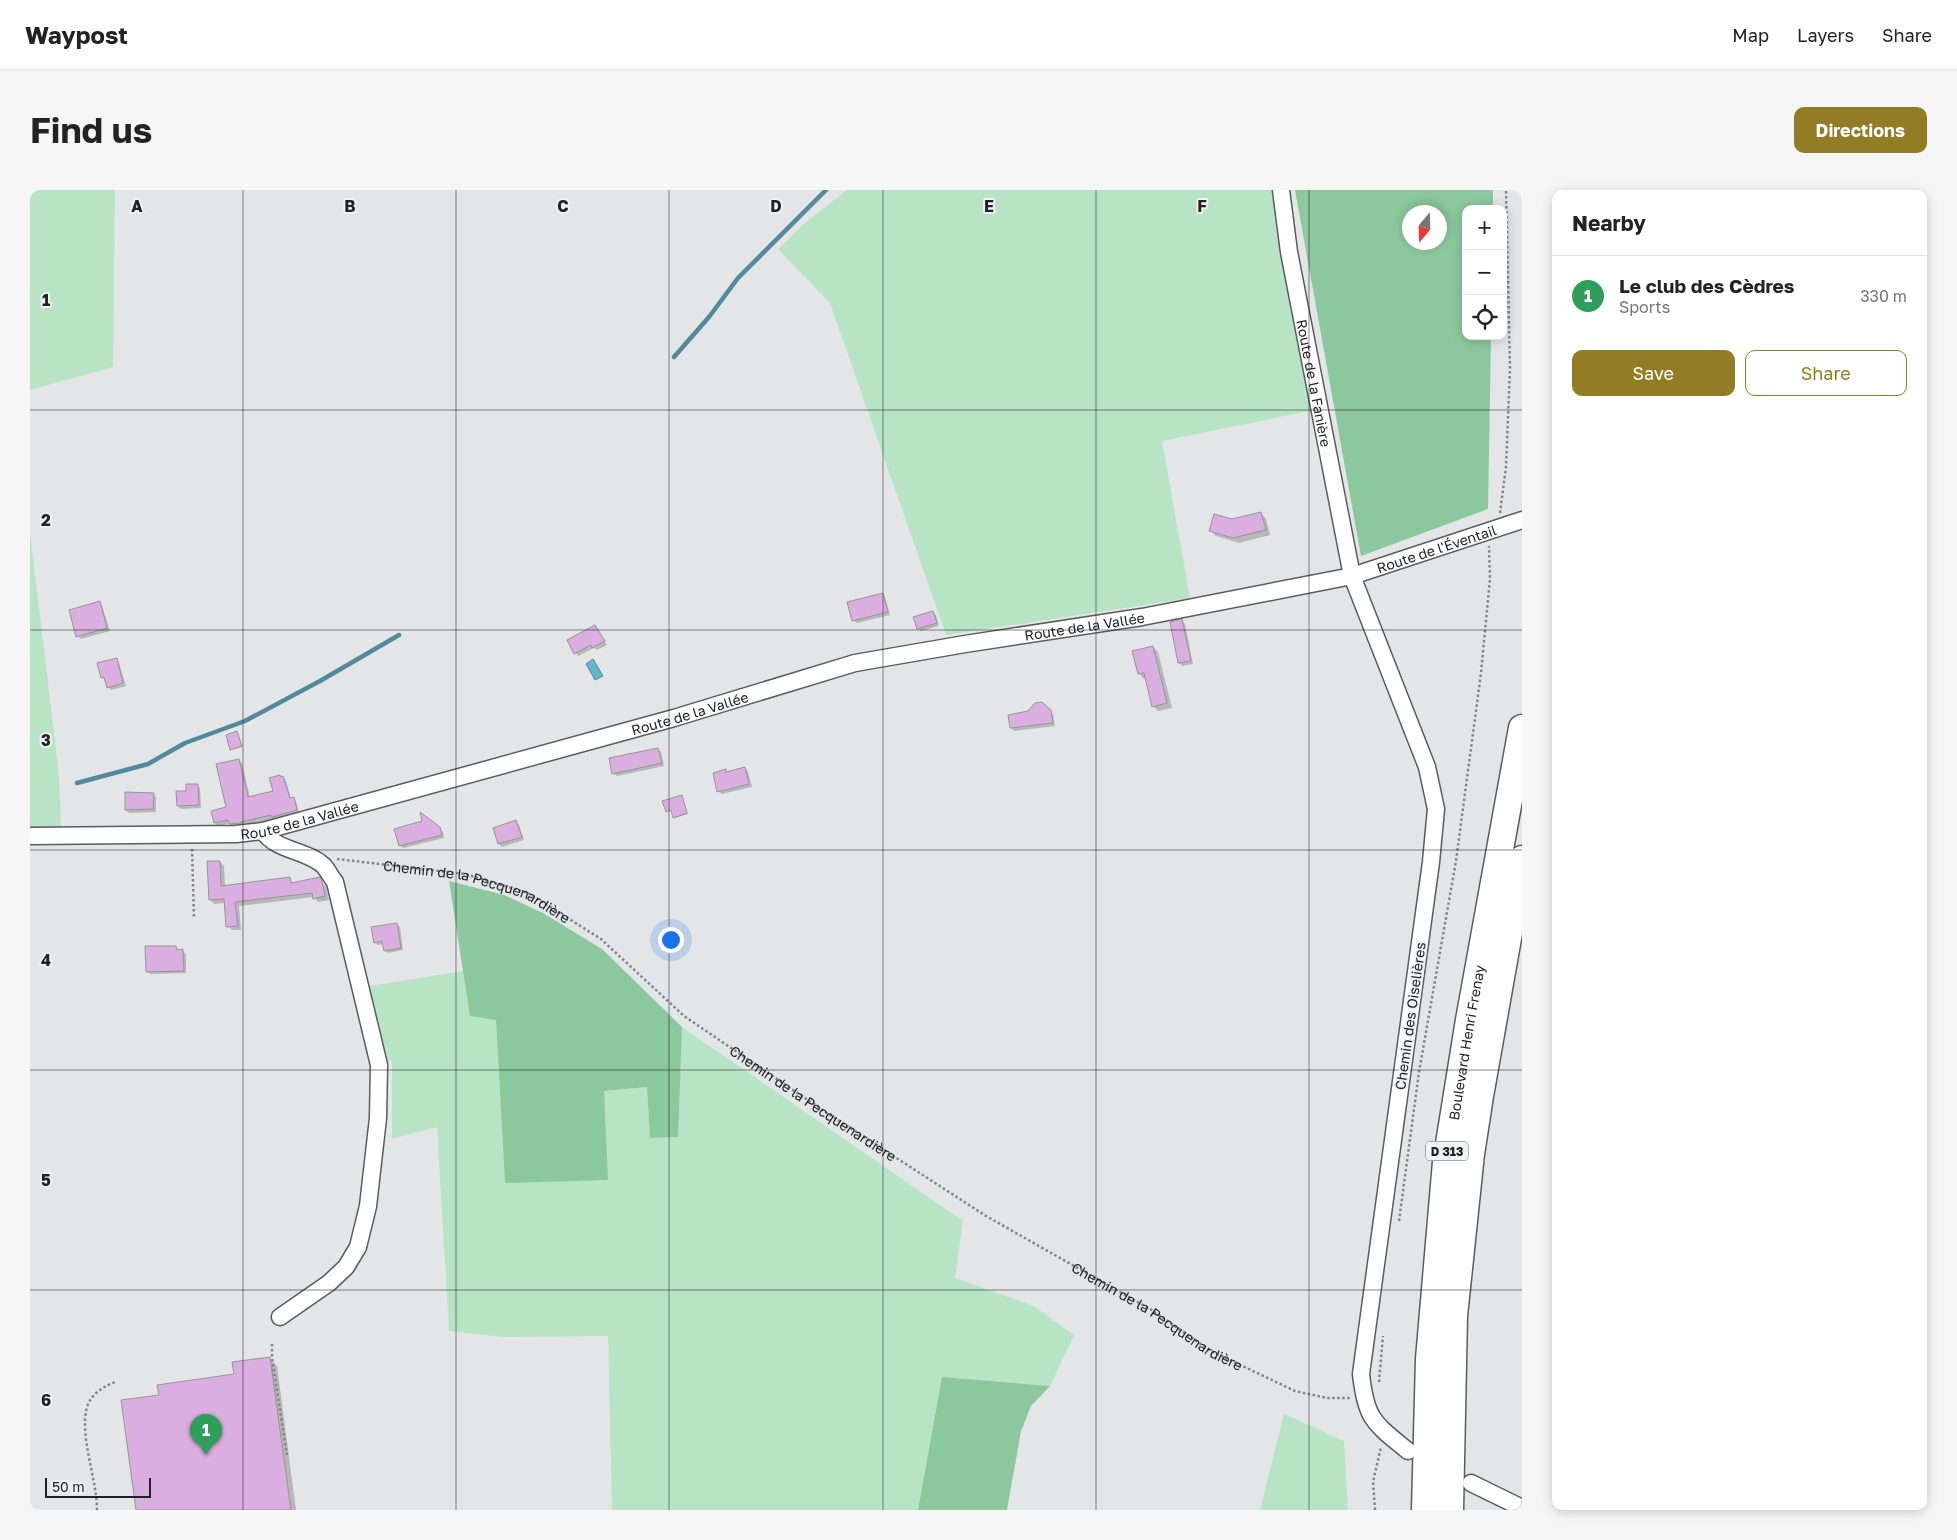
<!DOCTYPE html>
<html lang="en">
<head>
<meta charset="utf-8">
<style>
	body { margin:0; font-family:"Golos Text",sans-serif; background:#f6f6f6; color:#222 }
	.controls { position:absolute; right:15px; top:15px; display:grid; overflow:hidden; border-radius:10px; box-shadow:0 2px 12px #0003 }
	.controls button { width:45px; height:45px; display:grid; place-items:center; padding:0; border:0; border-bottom:1px solid #e0e0e0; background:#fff; color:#222; font:25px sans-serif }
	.compass { position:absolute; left:1372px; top:15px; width:45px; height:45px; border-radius:50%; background:#fff; box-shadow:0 2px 12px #0003; rotate:199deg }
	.scale { position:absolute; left:15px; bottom:12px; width:106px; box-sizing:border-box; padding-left:5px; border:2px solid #222223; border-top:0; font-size:14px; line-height:18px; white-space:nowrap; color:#222223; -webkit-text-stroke:4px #f1f2f3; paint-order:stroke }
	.you { position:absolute; left:640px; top:749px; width:18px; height:18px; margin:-12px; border:4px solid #fff; border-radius:50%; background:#1a73e8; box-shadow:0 0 0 8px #1a73e833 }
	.badge { display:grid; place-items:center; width:32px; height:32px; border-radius:50%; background:#927d24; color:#fff; font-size:16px; font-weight:700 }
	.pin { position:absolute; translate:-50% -41px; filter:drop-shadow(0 1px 2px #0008) }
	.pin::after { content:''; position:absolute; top:26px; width:18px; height:15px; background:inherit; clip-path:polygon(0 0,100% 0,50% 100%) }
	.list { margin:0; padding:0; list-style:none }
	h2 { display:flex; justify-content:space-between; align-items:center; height:65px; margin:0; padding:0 20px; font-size:21px }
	h2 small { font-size:16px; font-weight:400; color:#767676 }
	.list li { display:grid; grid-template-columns:32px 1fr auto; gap:15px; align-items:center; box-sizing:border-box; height:80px; padding:0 20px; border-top:1px solid #e0e0e0 }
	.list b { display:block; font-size:19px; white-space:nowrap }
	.list p { margin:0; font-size:16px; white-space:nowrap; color:#767676 }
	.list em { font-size:16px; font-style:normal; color:#767676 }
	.actions { display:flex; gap:10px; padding:15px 20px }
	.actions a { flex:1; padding:11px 0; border:1px solid #927d24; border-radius:10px; text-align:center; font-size:18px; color:#927d24 }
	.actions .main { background:#927d24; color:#fff }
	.icon { flex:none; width:28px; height:28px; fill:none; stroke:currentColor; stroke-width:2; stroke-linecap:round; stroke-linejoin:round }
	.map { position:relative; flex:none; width:1492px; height:1320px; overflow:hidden; border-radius:10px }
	header { display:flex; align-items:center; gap:30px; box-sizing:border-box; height:70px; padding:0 25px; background:#fff; border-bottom:1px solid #e0e0e0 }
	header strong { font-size:24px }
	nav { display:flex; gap:28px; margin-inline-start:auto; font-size:18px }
	.intro { display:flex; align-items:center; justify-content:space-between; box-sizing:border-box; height:120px; padding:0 30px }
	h1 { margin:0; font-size:35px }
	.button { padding:12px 22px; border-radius:10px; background:#927d24; color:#fff; font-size:18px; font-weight:700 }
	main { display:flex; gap:30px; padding:0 30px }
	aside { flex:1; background:#fff; border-radius:10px; box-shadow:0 2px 12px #0003 }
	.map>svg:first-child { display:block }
	.green { fill:#b7e4c4 }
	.forest { fill:#8cc89e; fill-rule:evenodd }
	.water { fill:#66b5cf; stroke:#52899b }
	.shadow { fill:#0003 }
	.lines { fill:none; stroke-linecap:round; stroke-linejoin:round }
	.stream { stroke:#52899b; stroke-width:4.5 }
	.building { fill:#dbaee1; stroke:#959595 }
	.minor-casing { stroke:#5b5c5d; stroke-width:19 }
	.trunk-casing { stroke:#5b5c5d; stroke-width:29 }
	.path { stroke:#848485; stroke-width:2.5; stroke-dasharray:2.5 2.5; stroke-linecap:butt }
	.minor { stroke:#fff; stroke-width:16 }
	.trunk { stroke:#fff; stroke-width:26 }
	.grid { fill:none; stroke:#222223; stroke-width:1; stroke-opacity:0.55 }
	.labels { text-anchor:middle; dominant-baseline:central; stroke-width:4; stroke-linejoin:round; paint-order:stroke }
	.shield { fill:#f1f2f3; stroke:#606061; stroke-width:1 }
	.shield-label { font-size:12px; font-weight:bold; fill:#222223 }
	.street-label { font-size:14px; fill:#222223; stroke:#f1f2f3 }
	.grid-label { font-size:16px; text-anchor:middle; font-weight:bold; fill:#222223; stroke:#f1f2f3; stroke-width:4; stroke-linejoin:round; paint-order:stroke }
</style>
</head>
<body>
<header>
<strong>Waypost</strong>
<nav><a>Map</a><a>Layers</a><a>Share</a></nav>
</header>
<div class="intro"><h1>Find us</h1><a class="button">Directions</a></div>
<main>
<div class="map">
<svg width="1492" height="1320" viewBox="0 0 1492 1320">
	<rect width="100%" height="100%" fill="#e4e5e6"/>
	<path class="green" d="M0 0H85L83 177 0 200Z
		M817 0H1244L1280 221 1132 251 1160 408 916 445 800 113 748 59 776 32Z
		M0 343 29 585 31 638 0 639Z
		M433 781 440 826 466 829 475 992 574 901 617 897 620 948 647 947 652 837 933 1031 925 1088 1004 1116 1044 1145 1020 1196 912 1187 888 1320H582L578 1146 473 1147 419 1141 407 937 362 949V871L355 868 339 796Z
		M1254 1224 1314 1251 1318 1320H1230Z"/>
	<path class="forest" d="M1265 0H1463V19H1436V146H1461L1458 319 1331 366ZM1380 22H1410V52H1380Z
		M419 691 474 705 513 723 572 759 652 837 648 947 620 948 617 897 574 901 578 990 475 993 466 830 440 826Z
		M912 1187 1020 1196 1001 1216 991 1241 977 1320H888Z"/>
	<path class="water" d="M563 469 573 486 565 490 556 474Z"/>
	<path class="shadow" d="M1231 323 1236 329 1240 345 1209 353 1186 346 1181 341 1202 331Z
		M852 404 855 407 860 425 827 433 823 430Z
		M69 413 72 416 80 441 51 449 48 446Z
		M903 422 906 425 909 436 891 441 888 438Z
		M1152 431 1155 434 1163 474 1153 476 1149 473 1141 433Z
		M565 436 577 455 567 460 564 458 548 466 538 451Z
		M1123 457 1128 462 1142 518 1128 521 1123 516 1116 488 1114 489 1109 484Z
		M86 470 89 473 96 496 81 500 72 487Z
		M1012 513 1023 524 1025 536 984 541 981 538 998 522Z
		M207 543 212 557 202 560 201 559Z
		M628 559 631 562 634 576 587 586 583 583Z
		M209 570 212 573 220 608 244 601 253 588 256 591 261 609 266 611 269 623 213 636 203 637 200 633 188 636 185 633 183 622 198 618Z
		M715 578 718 582 722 597 692 604 689 601 695 581 697 583Z
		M167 595 170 598 171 618 151 619 148 616 157 602Z
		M123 604 126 607V622L99 623 96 620Z
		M652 608 658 624 645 628 643 621H637Z
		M486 632 489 635 494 650 472 657 469 654 464 639Z
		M409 638 413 642 414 648 373 658 370 655Z
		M190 672 194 676 195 697 259 688 264 694 289 689 296 697 299 710 288 712 284 707 209 716 211 740H202L198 736 196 713 184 714 180 709Z
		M367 734 370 737 373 760 358 763 355 760 354 754 348 755 345 752Z
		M145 757 156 764V783L120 784 117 781Z
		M240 1169 247 1176 266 1320H107L205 1185Z"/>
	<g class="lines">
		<path class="stream" d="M644 167 679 127 708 88 796 0
			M47 593 118 574 155 553 215 531 290 491 369 445"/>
	</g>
	<path class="building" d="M1231 322 1236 340 1203 348 1179 341 1184 324 1202 329Z
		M853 403 858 422 822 431 817 412Z
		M70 411 77 438 46 447 39 420Z
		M903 421 907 433 887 439 883 427Z
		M1152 429 1161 471 1148 473 1140 432Z
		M565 435 575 451 562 458 561 455 544 464 537 450Z
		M1123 456 1137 513 1122 517 1114 483 1108 484 1102 461Z
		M87 468 93 493 77 498 74 487 71 488 67 473Z
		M1012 512 1021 520 1023 533 980 538 978 525 998 521 1005 513Z
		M207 541 212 556 200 560 196 545Z
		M628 558 632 573 582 584 579 568Z
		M209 569 218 607 243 601 239 588 250 585 251 587 253 586 260 608 264 607 267 620 242 627 241 625 211 632V633L199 634 198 630 184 633 181 621 196 617 186 574Z
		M715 577 719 594 687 602 683 583 696 579V582Z
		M156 594H168L169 615 147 616 146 601H156Z
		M95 602 124 603 123 619 95 620Z
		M652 605 657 623 643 628 641 620 636 622 632 611Z
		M390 622 410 637 412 645 369 656 364 639 392 631Z
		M486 630 492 647 468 654 463 638Z
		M177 671H190L191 696 260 687 261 693 290 687 292 692 295 706 283 709 282 703 205 712 208 736 196 737 194 709 179 710Z
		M367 733 371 758 354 761 352 751 344 753 341 737Z
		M115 756H146L147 760 153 759 154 781 116 782Z
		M240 1167 261 1320H106L91 1210 129 1205 127 1195 204 1184 202 1172Z"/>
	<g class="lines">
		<g class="minor-casing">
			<g id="minor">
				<path id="s2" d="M1251 0 1259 62 1322 386 1397 577 1406 619 1401 672 1331 1184C1336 1230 1344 1233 1378 1261"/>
				<path d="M233 641C247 662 276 659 294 676 298 681 301 687 305 692L349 875 348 928 338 1016 328 1057 316 1077 299 1093 250 1127"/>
				<path id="s3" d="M0 646 206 644 233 641 644 528 825 473 935 454 1112 427 1322 386 1492 330"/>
				<path d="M1441 1293 1492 1318"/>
			</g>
		</g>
		<g class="trunk-casing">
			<g id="trunk">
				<path id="s4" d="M1395 1320 1399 1169 1416 972 1439 830 1492 538"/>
				<path d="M1420 1320 1424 1126 1441 964 1450 906 1492 669"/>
			</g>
		</g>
		<g class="path">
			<path d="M1470 323 1476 277 1480 178 1476 0"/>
			<path d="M162 659 164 728"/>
			<path id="s1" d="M307 669 435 684 498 703 571 749 654 826 794 921 956 1026 1120 1119 1181 1161 1265 1201 1297 1208H1320"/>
			<path d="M1369 1031 1389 882 1426 671 1451 483 1460 389 1459 356"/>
			<path d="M242 1154V1168L257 1265"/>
			<path d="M1349 1192 1353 1146"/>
			<path d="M67 1320C67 1289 49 1245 57 1217 61 1204 73 1197 85 1192"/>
			<path d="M1345 1320 1343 1292 1351 1257"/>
		</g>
		<use href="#minor" class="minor"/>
		<use href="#trunk" class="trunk"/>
	</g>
	<path class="grid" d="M213 0V1320M426 0V1320M639 0V1320M853 0V1320M1066 0V1320M1279 0V1320M0 220H1492M0 440H1492M0 660H1492M0 880H1492M0 1100H1492"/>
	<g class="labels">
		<rect class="shield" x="1396" y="951.5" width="42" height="19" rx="4"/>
		<g class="shield-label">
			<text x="1417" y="961">D 313</text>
		</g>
		<g class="street-label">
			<text stroke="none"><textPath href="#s2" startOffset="196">Route de la Fanière</textPath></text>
			<text stroke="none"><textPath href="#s3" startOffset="1442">Route de l'Éventail</textPath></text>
			<text stroke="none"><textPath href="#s3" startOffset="1081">Route de la Vallée</textPath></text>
			<text stroke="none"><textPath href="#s3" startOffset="676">Route de la Vallée</textPath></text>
			<text stroke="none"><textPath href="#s3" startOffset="271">Route de la Vallée</textPath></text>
			<text stroke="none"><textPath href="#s1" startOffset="145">Chemin de la Pecquenardière</textPath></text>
			<text transform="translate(1380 826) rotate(-82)">Chemin des Oiselières</text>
			<text stroke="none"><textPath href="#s4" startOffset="470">Boulevard Henri Frenay</textPath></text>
			<text stroke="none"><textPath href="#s1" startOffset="550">Chemin de la Pecquenardière</textPath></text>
			<text stroke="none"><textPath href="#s1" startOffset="955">Chemin de la Pecquenardière</textPath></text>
		</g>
	</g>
	<g class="grid-label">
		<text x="107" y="22">A</text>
		<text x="320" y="22">B</text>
		<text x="533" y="22">C</text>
		<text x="746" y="22">D</text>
		<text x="959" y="22">E</text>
		<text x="1172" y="22">F</text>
		<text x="16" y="116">1</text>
		<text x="16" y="336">2</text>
		<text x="16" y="556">3</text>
		<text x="16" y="776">4</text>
		<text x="16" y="996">5</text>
		<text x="16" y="1216">6</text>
	</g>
</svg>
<div class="controls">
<button>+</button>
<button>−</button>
<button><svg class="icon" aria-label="locate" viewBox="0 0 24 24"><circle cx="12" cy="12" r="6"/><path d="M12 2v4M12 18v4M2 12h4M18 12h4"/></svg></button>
</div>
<svg class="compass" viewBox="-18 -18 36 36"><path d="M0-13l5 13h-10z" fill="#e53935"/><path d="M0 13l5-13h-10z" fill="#767676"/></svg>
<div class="scale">50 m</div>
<div class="you"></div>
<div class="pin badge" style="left:176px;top:1265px;background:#2e9e5b">1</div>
</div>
<aside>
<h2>Nearby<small></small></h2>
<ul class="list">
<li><span class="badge" style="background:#2e9e5b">1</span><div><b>Le club des Cèdres</b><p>Sports</p></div><em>330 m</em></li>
</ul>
<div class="actions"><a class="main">Save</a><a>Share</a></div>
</aside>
</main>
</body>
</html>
